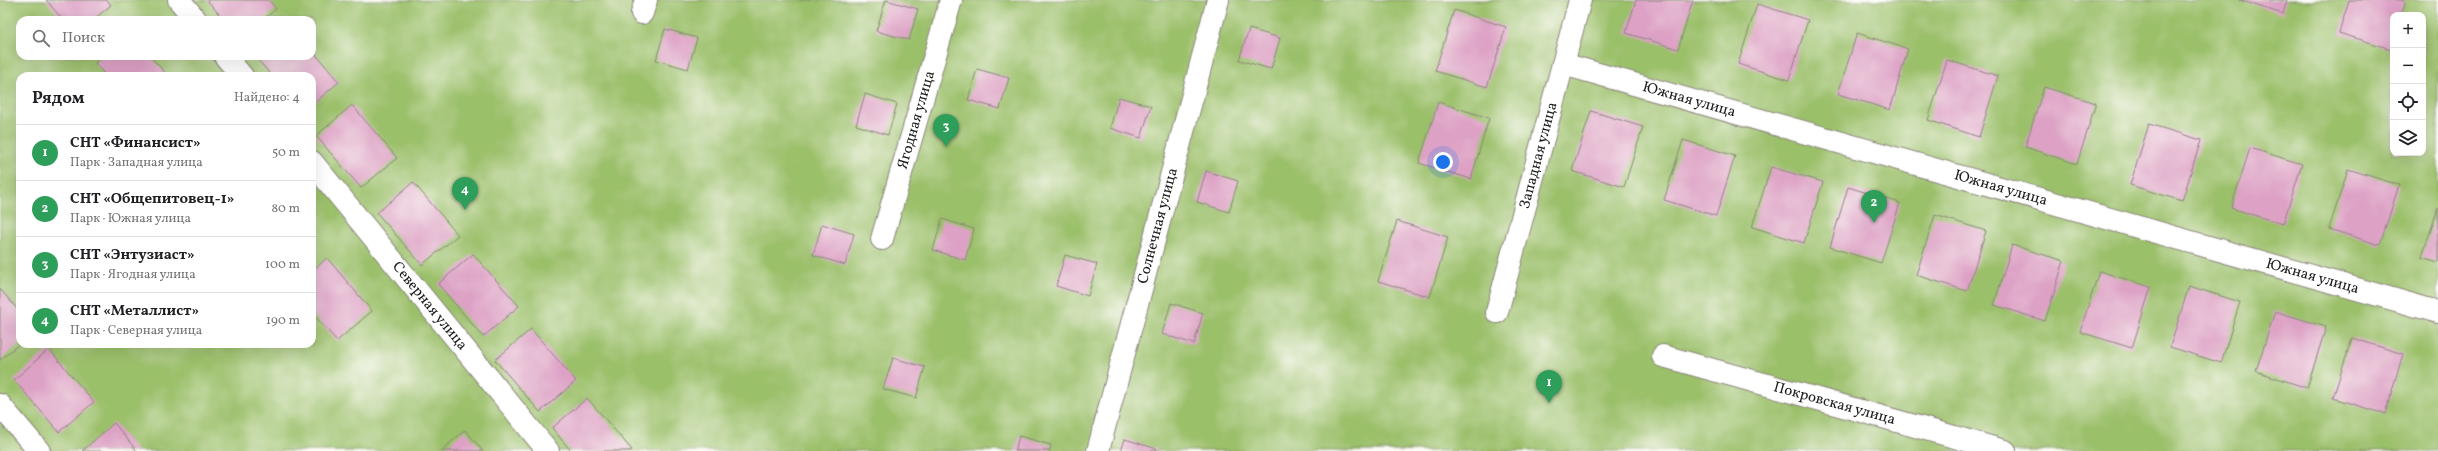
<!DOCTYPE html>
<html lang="ru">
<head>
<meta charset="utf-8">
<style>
	body { margin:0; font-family:Vollkorn,serif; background:#f6f6f6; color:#202124 }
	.controls { position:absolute; right:12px; top:12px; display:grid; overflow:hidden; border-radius:8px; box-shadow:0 4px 16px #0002 }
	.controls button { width:36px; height:36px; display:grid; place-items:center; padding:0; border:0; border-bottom:1px solid #e0e0e0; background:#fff; color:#202124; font:20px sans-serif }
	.you { position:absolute; left:1443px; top:162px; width:14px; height:14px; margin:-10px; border:3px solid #fff; border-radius:50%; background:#1a73e8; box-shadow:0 0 0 6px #1a73e833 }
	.badge { display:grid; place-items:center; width:26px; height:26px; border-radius:50%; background:#db2777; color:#fff; font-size:13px; font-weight:700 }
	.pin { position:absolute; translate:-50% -33px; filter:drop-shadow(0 1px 2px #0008) }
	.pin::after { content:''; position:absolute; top:21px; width:14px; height:12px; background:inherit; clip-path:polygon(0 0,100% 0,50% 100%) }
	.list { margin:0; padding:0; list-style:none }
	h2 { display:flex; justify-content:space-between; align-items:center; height:52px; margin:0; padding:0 16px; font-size:17px }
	h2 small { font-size:13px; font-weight:400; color:#757577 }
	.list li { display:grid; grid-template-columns:26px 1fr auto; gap:12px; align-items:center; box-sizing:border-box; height:56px; padding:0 16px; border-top:1px solid #e0e0e0 }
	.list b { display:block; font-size:15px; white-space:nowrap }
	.list p { margin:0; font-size:13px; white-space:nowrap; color:#757577 }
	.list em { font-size:13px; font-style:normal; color:#757577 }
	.icon { flex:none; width:22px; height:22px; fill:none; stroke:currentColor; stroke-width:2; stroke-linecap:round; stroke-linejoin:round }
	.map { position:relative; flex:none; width:2438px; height:451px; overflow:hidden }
	.search { position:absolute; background:#fff; box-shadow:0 4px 16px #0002; left:16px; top:16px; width:300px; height:44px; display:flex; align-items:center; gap:10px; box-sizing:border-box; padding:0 14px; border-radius:12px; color:#757577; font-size:15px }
	.panel { position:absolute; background:#fff; box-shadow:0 4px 16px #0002; left:16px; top:72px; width:300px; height:276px; border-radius:12px }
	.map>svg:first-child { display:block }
	.green { fill:#9bc06b; stroke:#5c6e44; fill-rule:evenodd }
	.building { fill:#dda1c5 }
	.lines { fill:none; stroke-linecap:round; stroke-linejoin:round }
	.minor-casing { stroke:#89847a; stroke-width:24 }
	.minor { stroke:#fff; stroke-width:22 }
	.labels { text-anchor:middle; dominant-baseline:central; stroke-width:3.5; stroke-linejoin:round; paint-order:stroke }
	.street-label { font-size:15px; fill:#1c1c1c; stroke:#fdfcf7 }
</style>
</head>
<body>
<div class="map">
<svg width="2438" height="451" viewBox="0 0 2438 451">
	<rect width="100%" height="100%" fill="#fdfcf7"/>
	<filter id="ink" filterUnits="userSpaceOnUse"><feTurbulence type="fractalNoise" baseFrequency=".025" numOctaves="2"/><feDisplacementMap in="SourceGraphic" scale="8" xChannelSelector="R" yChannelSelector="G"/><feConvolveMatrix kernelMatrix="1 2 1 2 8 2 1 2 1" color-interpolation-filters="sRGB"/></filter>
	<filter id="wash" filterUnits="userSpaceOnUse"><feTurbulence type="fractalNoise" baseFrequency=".012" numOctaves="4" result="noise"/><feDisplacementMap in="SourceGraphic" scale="16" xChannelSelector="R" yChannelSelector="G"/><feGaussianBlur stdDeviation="0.9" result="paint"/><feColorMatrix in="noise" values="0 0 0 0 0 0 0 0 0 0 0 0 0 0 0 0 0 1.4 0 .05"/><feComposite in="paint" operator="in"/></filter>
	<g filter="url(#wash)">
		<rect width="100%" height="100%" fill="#f6ebd7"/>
		<path class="green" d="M0 0H2438V451H0ZM2393 15H2423V153H2393ZM20 20H312V56H20ZM20 76H312V344H20Z"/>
		<g id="blocks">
			<path class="building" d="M46 0H107L111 5 93 20H63Z
				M207 0H269L276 9 263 20H224Z
				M886 0 918 9 909 40 876 31Z
				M1636 0H1693L1678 49 1626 33Z
				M2239 0H2287L2283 14Z
				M2349 0H2406L2401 15H2393V41L2391 49 2339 33Z
				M1757 4 1808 20 1789 80 1738 64Z
				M1454 10 1506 27 1487 87 1435 71Z
				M665 29 697 38 688 69 656 60Z
				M1249 29 1280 38 1271 69 1239 60Z
				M1857 33 1908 49 1890 110 1838 94Z
				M312 50 339 82 312 105V76H272L258 60 263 56H312Z
				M103 56H150L168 76H106L95 63Z
				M1947 60 1998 76 1979 137 1928 120Z
				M977 69 1009 78 1000 109 968 100Z
				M2044 87 2096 103 2077 164 2025 147Z
				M865 94 897 104 888 135 856 125Z
				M1119 97 1151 106 1141 138 1110 128Z
				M1438 102 1489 118 1471 179 1419 163Z
				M352 105 397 158 361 188 316 136Z
				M1591 111 1643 127 1624 187 1572 171Z
				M2149 124 2201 140 2182 201 2130 185Z
				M1683 140 1735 156 1716 216 1664 200Z
				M2250 148 2302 164 2283 224 2231 208Z
				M1771 167 1823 182 1804 243 1752 227Z
				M2348 169 2399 185 2380 245 2329 229Z
				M1206 171 1238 181 1229 212 1197 202Z
				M413 182 458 235 422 265 377 213Z
				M1848 187 1900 203 1881 263 1830 247Z
				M2438 208V262L2422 257Z
				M1935 215 1986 231 1967 291 1916 275Z
				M942 219 974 229 965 260 933 250Z
				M1397 221 1448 237 1430 297 1378 281Z
				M822 224 854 234 845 265 813 255Z
				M2012 245 2064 261 2045 321 1994 305Z
				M473 254 519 306 483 337 438 284Z
				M1065 255 1097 264 1088 296 1056 286Z
				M327 258 372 311 337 341 312 313V271Z
				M2099 271 2151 287 2132 348 2080 332Z
				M2189 286 2240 302 2221 363 2170 347Z
				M0 289 20 312V343L0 360Z
				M1171 303 1203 313 1194 344 1162 334Z
				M2275 311 2326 327 2307 388 2256 371Z
				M531 329 576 381 540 412 495 360Z
				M2352 338 2403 354 2385 414 2333 398Z
				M49 349 94 402 59 432 14 380Z
				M893 358 925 367 916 398 883 389Z
				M587 398 632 450 631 451H571L552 428Z
				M114 423 137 451H82Z
				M465 430 483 451H441Z
				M1019 436 1051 445 1050 451H1015Z
				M1125 439 1157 449 1156 451H1121Z"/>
		</g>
	</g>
	<g filter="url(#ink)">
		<use href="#blocks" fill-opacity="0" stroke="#89847a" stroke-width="1"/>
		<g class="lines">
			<g class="minor-casing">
				<g id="minor">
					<path d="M179 0 196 20"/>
					<path d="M642 13 646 0"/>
					<path d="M225 56 242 76"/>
					<path id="s1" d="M1563 64 2438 312"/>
					<path id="s2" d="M312 162 548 451"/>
					<path id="s3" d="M882 239 951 0"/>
					<path id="s4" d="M1497 312 1580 0"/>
					<path id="s5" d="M1663 356 2005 451"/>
					<path d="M0 405 39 451"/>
					<path id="s6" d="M1098 451 1218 0"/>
				</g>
			</g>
			<use href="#minor" class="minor"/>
		</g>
	</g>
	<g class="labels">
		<g class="street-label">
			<text stroke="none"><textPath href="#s1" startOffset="131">Южная улица</textPath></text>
			<text stroke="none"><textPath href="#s3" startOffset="124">Ягодная улица</textPath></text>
			<text stroke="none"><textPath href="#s4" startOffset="162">Западная улица</textPath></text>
			<text stroke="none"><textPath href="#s1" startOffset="455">Южная улица</textPath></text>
			<text stroke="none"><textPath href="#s6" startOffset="233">Солнечная улица</textPath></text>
			<text stroke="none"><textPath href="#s1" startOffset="779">Южная улица</textPath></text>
			<text stroke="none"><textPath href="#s2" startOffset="186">Северная улица</textPath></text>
			<text stroke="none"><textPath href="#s5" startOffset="178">Покровская улица</textPath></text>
		</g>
	</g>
</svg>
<div class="controls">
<button>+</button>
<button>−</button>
<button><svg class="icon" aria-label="locate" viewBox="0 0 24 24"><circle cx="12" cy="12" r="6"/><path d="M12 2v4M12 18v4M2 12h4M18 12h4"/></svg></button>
<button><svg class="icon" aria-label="layers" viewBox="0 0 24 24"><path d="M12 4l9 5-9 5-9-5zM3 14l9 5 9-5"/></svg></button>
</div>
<div class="you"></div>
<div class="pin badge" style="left:1549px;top:403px;background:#2e9e5b">1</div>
<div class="pin badge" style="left:1874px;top:223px;background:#2e9e5b">2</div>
<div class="pin badge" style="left:946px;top:147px;background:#2e9e5b">3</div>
<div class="pin badge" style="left:465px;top:210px;background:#2e9e5b">4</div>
<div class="search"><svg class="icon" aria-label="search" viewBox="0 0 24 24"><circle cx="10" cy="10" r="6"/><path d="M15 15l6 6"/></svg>Поиск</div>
<section class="panel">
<h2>Рядом<small>Найдено: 4</small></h2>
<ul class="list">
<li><span class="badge" style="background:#2e9e5b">1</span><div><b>СНТ «Финансист»</b><p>Парк · Западная улица</p></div><em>50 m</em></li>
<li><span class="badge" style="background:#2e9e5b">2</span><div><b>СНТ «Общепитовец-1»</b><p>Парк · Южная улица</p></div><em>80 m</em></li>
<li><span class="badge" style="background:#2e9e5b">3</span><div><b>СНТ «Энтузиаст»</b><p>Парк · Ягодная улица</p></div><em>100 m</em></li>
<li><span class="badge" style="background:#2e9e5b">4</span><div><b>СНТ «Металлист»</b><p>Парк · Северная улица</p></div><em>190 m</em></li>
</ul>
</section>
</div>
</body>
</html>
